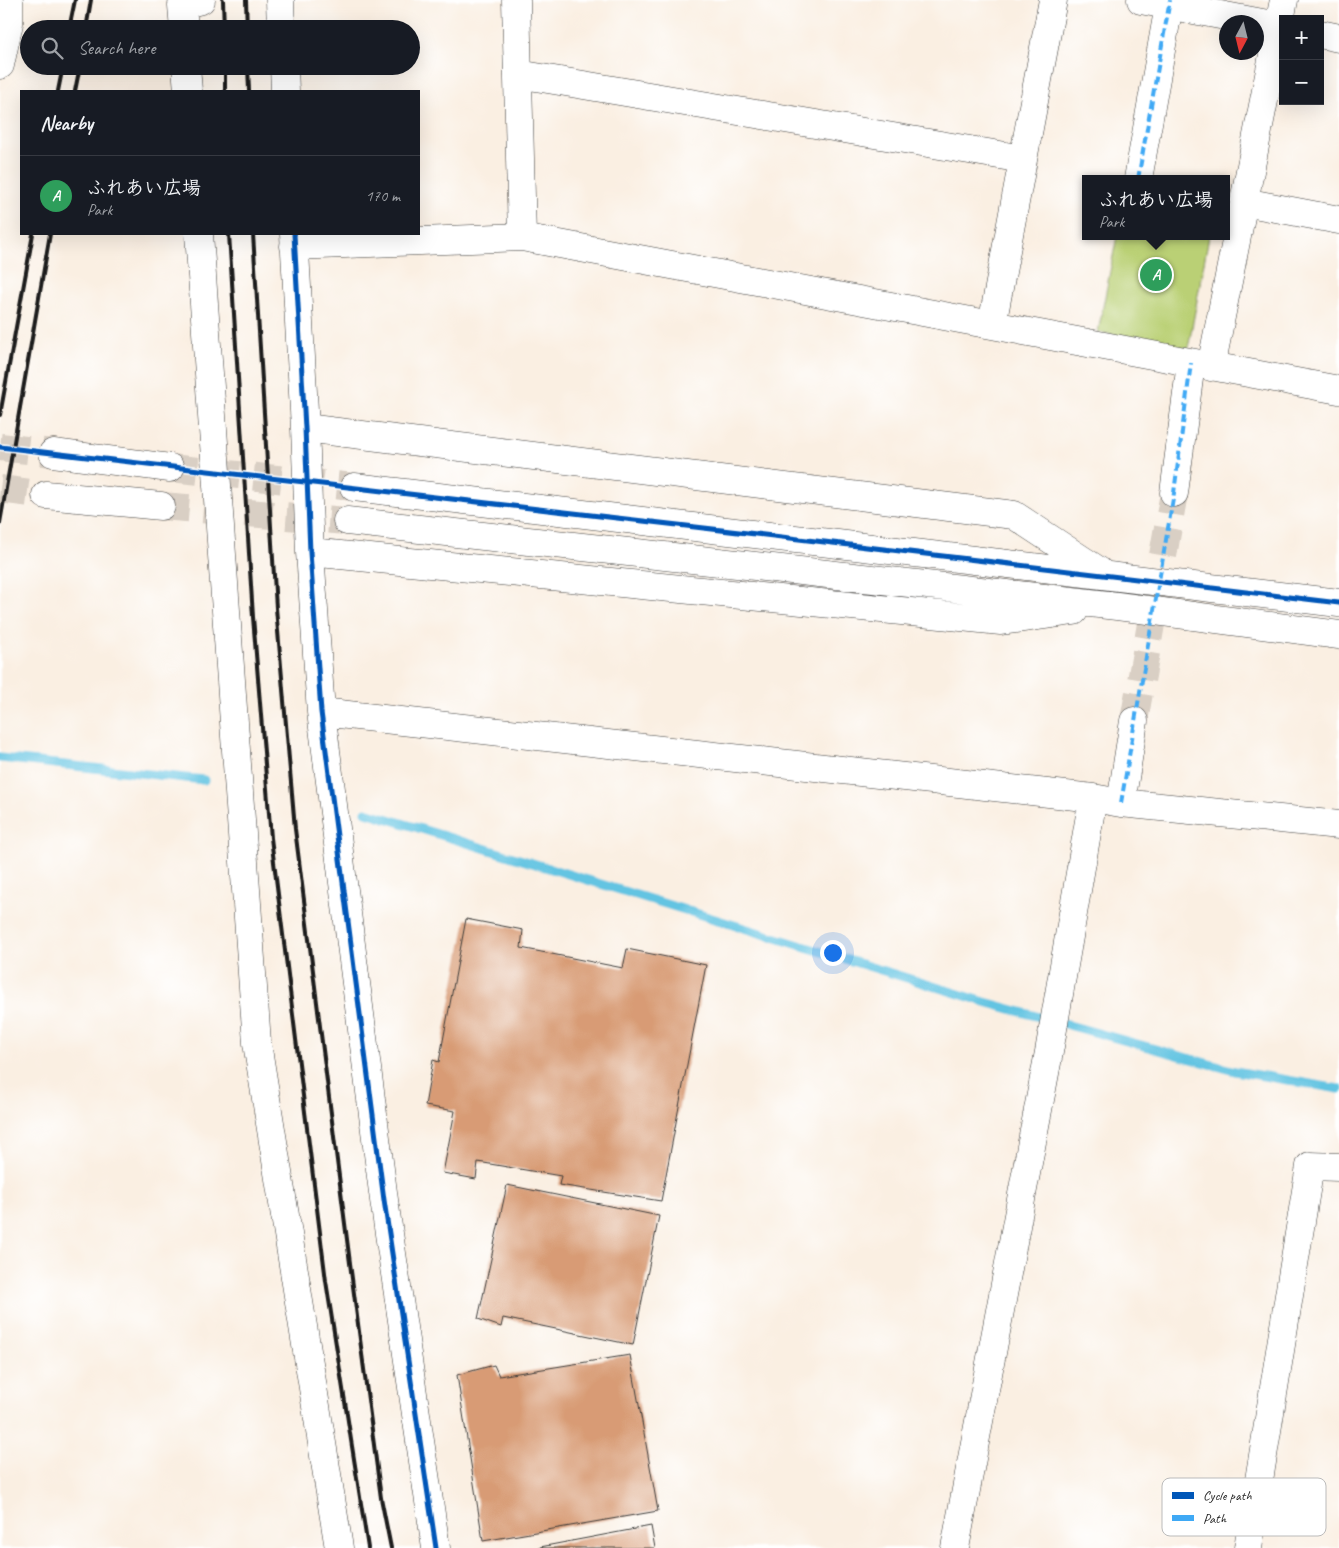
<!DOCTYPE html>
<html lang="en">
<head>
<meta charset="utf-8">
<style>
	body { margin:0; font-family:Caveat,"Klee One",sans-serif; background:#20242c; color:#f1f3f6 }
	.controls { position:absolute; right:15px; top:15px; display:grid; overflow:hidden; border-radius:0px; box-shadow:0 5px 20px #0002 }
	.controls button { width:45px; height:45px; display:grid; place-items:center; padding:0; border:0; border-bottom:1px solid #363941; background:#171b24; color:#f1f3f6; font:25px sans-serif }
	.compass { position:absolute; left:1219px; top:15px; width:45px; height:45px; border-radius:50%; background:#171b24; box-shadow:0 5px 20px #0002; rotate:187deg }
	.you { position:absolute; left:832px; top:952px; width:18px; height:18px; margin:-12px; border:4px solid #fff; border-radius:50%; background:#1a73e8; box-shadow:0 0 0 8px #1a73e833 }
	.badge { display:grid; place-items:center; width:32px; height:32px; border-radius:50%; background:#0f766e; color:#fff; font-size:16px; font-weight:700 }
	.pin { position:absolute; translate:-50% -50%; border:2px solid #fff; box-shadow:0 1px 5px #0006 }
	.popup { position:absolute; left:1082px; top:175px; width:148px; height:65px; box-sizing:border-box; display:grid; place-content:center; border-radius:0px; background:#171b24; filter:drop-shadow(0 1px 4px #0005); font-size:16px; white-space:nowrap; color:#9ea1a6 }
	.popup b { font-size:19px; color:#f1f3f6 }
	.popup::after { content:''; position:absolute; left:50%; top:100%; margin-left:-10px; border:10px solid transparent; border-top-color:#171b24 }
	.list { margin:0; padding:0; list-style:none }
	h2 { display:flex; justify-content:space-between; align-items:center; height:65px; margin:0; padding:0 20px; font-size:21px }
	h2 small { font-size:16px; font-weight:400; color:#9ea1a6 }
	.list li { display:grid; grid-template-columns:32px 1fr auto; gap:15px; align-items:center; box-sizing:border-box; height:80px; padding:0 20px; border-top:1px solid #363941 }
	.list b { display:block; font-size:19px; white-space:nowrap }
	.list p { margin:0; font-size:16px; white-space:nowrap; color:#9ea1a6 }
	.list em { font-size:16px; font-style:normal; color:#9ea1a6 }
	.icon { flex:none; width:28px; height:28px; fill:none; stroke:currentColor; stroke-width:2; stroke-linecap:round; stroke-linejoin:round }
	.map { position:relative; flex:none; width:1339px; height:1548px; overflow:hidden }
	.search { position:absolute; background:#171b24; box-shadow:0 5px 20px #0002; left:20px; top:20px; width:400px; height:55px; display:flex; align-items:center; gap:12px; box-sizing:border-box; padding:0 18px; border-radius:28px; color:#9ea1a6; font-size:19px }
	.panel { position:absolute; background:#171b24; box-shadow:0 5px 20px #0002; left:20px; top:90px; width:400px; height:145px; border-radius:0px }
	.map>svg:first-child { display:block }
	.green { fill:#bad075; stroke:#6b7648 }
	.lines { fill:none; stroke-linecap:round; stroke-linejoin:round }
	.stream { stroke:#64c4e2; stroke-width:9 }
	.building { fill:#d89b75 }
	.minor-tunnel { stroke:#d9cfc4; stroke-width:28; stroke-dasharray:28 14; stroke-linecap:butt }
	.minor-casing { stroke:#3d3c3a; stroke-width:29 }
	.minor { stroke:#fff; stroke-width:28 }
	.rail { stroke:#1c1c1c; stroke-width:4 }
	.quiet { stroke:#3fa9f5; stroke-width:4; stroke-dasharray:8 4; stroke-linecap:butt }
	.cycleway-casing { stroke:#fff; stroke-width:8 }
	.cycleway { stroke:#0057b8; stroke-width:5 }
	.key { fill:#fff; stroke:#bbb; stroke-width:1 }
	.key-label { font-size:14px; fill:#1c1c1c }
</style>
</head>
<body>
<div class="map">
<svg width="1339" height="1548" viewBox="0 0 1339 1548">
	<rect width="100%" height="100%" fill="#fff"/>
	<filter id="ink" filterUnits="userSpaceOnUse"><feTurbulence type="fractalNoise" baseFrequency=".02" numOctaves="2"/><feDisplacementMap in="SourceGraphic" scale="10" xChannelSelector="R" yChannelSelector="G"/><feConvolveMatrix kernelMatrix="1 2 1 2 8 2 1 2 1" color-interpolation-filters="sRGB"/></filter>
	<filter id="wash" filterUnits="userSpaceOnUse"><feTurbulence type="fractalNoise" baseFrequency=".0096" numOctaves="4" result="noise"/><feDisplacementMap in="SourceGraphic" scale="20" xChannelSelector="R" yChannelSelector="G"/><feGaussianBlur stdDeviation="1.12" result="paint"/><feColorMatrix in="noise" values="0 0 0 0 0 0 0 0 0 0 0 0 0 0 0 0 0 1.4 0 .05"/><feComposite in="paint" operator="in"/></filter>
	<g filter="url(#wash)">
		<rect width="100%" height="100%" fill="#faefe2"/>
		<path class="green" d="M1117 236H1209L1188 349 1098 332Z"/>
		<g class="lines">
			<path class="stream" d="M0 758 204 780
				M366 812 985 1002 1235 1071 1339 1089"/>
		</g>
		<g id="blocks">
			<path class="building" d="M466 919 523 930 521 948 623 968 627 949 706 965 661 1201 559 1185 561 1176 478 1162 476 1179 443 1173 455 1111 425 1106 433 1060 439 1062Z
				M507 1185 659 1216 633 1345 503 1318 501 1327 478 1319Z
				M630 1355 658 1511 483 1541 457 1375 494 1365 499 1376Z
				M651 1526 655 1548H540V1547Z"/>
		</g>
	</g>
	<g filter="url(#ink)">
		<use href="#blocks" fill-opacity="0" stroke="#3d3c3a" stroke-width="1"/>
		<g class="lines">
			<path class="minor-tunnel" d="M0 447 53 453
				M170 468 354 487
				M0 489 46 495
				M161 506 347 521
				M1134 721 1174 493"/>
			<g class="minor-casing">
				<path id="minor" d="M280 0 281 29
					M516 0 522 237
					M1141 0 1283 27
					M184 29 182 5 201 0
					M1320 34 1339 38
					M0 65 9 23V0
					M186 66 188 91
					M284 66 285 91
					M518 74 1023 159
					M1138 179 1170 0
					M1244 202 1339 220
					M199 234 257 1043 339 1548
					M294 234 305 428 310 552 321 712 384 1200 436 1548
					M294 246 522 237 1339 390
					M992 325 1053 0
					M1211 367 1284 0
					M305 428 1014 515 1099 571
					M53 453 170 468
					M354 487 1339 603
					M1174 493 1191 363
					M46 495 161 506
					M347 521 1117 606 1339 635
					M310 552 1001 621 1074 611
					M321 712 1093 798 1121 803 1339 825
					M1121 803 1134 721
					M955 1548 1049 1052 1093 798
					M1248 1548 1310 1166 1339 1167"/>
			</g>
			<use href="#minor" class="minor"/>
			<path class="rail" d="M223 0 224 29
				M246 0 247 29
				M69 29 75 0
				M86 29 91 0
				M225 66V91
				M248 66 249 91
				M58 91 63 66
				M75 91 80 66
				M229 234 253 617 271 838 326 1281 368 1548
				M253 234 276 608 295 829 351 1271 381 1498 391 1548
				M0 415 33 234
				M0 523 50 234"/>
			<path class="quiet" d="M1138 179 1170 0
				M1121 803 1174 493 1191 363"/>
			<g class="cycleway-casing">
				<path id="cycleway" d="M294 234 305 428 310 552 321 712 384 1200 436 1548
					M0 447C446 498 893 549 1339 603"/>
			</g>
			<use href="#cycleway" class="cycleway"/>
		</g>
	</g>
	<rect x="1162" y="1478" width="164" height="58" rx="8" class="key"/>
	<rect x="1172" y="1492" width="22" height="7" fill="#0057b8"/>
	<rect x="1172" y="1515" width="22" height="6" fill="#3fa9f5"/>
	<g class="key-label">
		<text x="1203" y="1500">Cycle path</text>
		<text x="1203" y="1523">Path</text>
	</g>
</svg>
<div class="controls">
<button>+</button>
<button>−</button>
</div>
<svg class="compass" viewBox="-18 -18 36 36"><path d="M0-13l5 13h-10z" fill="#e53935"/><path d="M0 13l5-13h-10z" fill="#9ea1a6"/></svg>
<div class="you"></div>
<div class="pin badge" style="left:1156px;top:275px;background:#2e9e5b">A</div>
<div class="popup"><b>ふれあい広場</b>Park</div>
<div class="search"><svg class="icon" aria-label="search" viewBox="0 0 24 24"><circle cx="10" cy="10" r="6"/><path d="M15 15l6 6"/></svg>Search here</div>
<section class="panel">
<h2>Nearby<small></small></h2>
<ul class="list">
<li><span class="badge" style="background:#2e9e5b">A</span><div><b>ふれあい広場</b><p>Park</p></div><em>170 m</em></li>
</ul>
</section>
</div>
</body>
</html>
